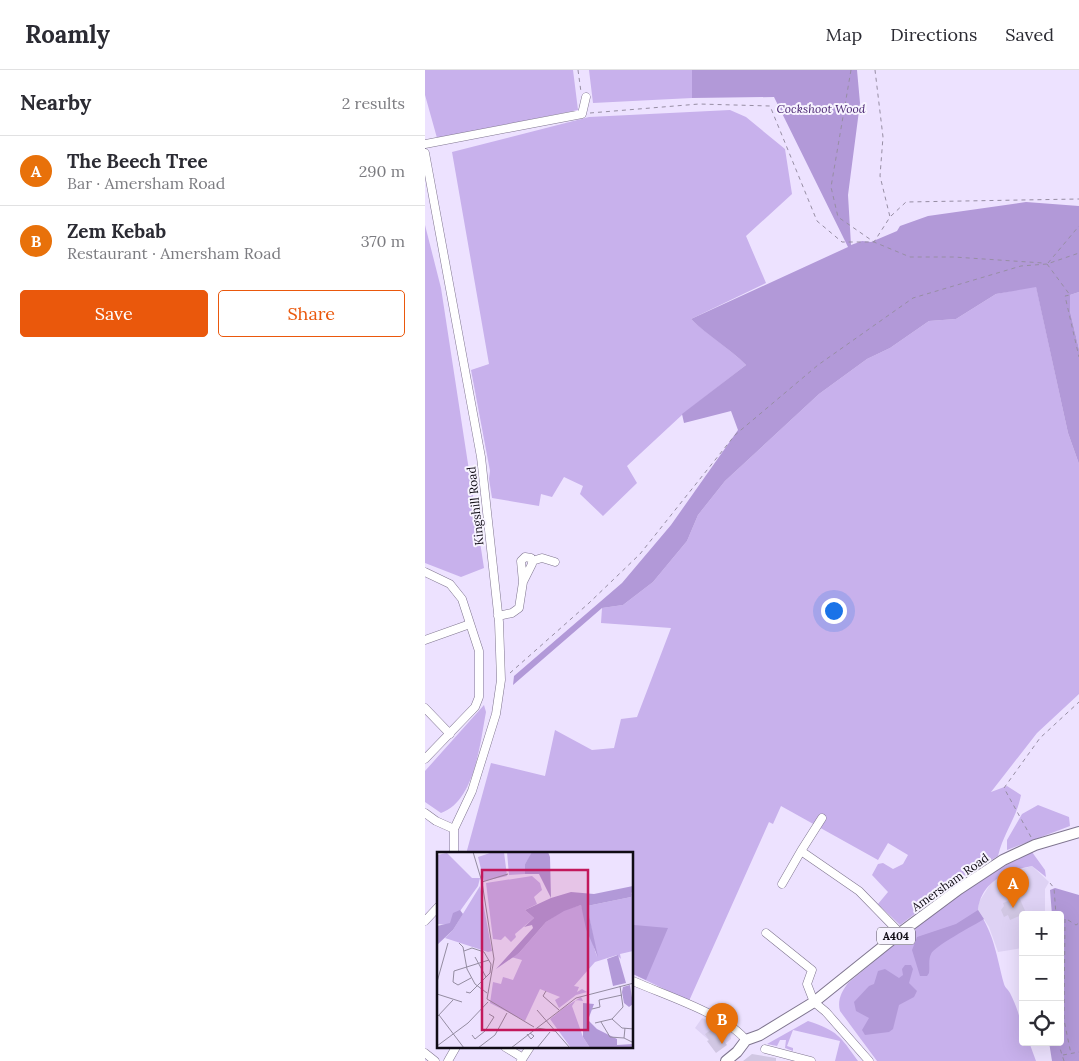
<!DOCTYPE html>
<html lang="en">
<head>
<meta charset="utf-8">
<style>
	body { margin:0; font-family:Lora,serif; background:#f7f7f7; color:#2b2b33 }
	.controls { position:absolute; right:15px; bottom:15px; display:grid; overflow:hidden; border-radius:5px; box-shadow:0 5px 20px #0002 }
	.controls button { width:45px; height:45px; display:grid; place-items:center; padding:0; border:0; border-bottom:1px solid #e1e1e2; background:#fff; color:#2b2b33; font:25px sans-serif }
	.you { position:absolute; left:408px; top:540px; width:18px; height:18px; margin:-12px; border:4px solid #fff; border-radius:50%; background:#1a73e8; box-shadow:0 0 0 8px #1a73e833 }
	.badge { display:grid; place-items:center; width:32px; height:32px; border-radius:50%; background:#ea580c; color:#fff; font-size:16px; font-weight:700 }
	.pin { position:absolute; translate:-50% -41px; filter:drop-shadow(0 1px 2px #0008) }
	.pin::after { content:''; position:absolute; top:26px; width:18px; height:15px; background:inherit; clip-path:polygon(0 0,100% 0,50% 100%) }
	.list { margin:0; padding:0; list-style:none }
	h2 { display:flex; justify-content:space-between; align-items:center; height:65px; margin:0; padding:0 20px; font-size:21px }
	h2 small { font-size:16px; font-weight:400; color:#7c7c81 }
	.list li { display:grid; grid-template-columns:32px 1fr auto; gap:15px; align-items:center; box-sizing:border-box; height:70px; padding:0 20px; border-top:1px solid #e1e1e2 }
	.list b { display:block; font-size:19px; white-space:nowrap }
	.list p { margin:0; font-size:16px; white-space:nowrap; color:#7c7c81 }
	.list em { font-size:16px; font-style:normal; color:#7c7c81 }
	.actions { display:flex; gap:10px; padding:15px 20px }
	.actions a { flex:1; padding:11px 0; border:1px solid #ea580c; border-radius:5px; text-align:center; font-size:18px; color:#ea580c }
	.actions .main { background:#ea580c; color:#fff }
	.icon { flex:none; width:28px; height:28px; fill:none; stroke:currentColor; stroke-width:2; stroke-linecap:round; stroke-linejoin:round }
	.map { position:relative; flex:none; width:654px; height:991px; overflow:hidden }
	header { display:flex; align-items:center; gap:30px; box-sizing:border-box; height:70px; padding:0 25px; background:#fff; border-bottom:1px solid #e1e1e2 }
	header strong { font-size:24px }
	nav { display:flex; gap:28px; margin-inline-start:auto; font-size:18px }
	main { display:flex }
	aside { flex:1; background:#fff }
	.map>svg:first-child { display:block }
	.built { fill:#ded2f4 }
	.green { fill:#c8b1ec }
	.forest { fill:#b299d8 }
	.building { fill:#d1c7e3 }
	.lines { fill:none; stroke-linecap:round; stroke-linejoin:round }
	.minor-casing { stroke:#7f758f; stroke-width:9 }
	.major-casing { stroke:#7f758f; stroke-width:12 }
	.path { stroke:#978ea4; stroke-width:1; stroke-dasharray:4 4; stroke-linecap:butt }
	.minor { stroke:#fff; stroke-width:8 }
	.major { stroke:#fff; stroke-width:10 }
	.labels { text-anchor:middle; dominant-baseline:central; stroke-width:4; stroke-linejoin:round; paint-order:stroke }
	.shield { fill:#f7f3ff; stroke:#55515a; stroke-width:1 }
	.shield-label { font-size:11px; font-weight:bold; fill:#0f0b14 }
	.park-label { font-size:12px; font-style:italic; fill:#4d2a74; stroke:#f7f3ff }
	.street-label { font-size:12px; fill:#0f0b14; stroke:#f7f3ff }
	.inset-road { fill:none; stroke:#948ca1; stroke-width:1 }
	.view { fill:#c2185b; fill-opacity:0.15; stroke:#c2185b; stroke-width:2.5 }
	.inset-edge { fill:none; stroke:#0f0b14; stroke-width:2.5 }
</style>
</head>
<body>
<header>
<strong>Roamly</strong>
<nav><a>Map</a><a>Directions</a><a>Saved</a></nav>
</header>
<main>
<aside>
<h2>Nearby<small>2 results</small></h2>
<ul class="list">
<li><span class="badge" style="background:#e8710a">A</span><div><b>The Beech Tree</b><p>Bar · Amersham Road</p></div><em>290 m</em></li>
<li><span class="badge" style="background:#e8710a">B</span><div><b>Zem Kebab</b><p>Restaurant · Amersham Road</p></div><em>370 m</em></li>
</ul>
<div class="actions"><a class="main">Save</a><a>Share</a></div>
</aside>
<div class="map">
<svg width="654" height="991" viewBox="0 0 654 991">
	<rect width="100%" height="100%" fill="#ede2ff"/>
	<path class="built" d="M607 796 624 812 620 819V845H598V878L573 882 564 857 553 840 554 832 566 813 577 805Z
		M277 948 299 957 305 963 306 969 294 979 270 958Z"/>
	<path class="green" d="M0 0H148L153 40 12 68 0 25Z
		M164 0H267V28L168 33Z
		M305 40 321 47 360 79 367 124 321 166 341 213 266 249C284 266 304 278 321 295L258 344 202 396 212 413 178 446 155 424 158 416 139 407 127 427 116 424 114 436 67 428 64 409 65 401 46 300 64 294 27 82 164 47Z
		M0 155 16 218 59 498 36 507 0 493Z
		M611 216 643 363 654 394V624L612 663 566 722 582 716 596 725C592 747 578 764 573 786L543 804 475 855 453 834 463 822 447 805 453 794 458 793 468 799 478 794 483 785 463 773 453 790 356 736 348 754 344 752 264 931 208 904V784H41L66 693 120 706 130 660 167 680 189 678 196 649 212 647 246 558 176 553 177 538 198 535 228 512 262 471 273 445 300 411 394 324 442 289 465 278 504 251 531 249 571 224Z
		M654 222V279L645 241V225Z
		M59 635 61 642C55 673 50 731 16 743L0 732V701Z
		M613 735 644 747 645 756 582 780V770L597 744Z
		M607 782 620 800 621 807 607 796C582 801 556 811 553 840 570 867 571 884 579 914 580 918 583 919 585 923 593 939 598 955 598 972H604L611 991H452L415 941C412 930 417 921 423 913 480 866 539 813 607 782Z
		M383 951C413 961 415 966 433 991H410L415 971 368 960 362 976 368 978V981L360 978 361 970H355L352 976 342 974Z"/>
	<path class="forest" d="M267 0H432L435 33 423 125 426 175 437 171 446 172 472 161 475 156 503 146 601 132 654 136V222L645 225V241L654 279V394L643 363 611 217 571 224 531 249 504 251 465 278 442 289 394 324 300 411 273 445 262 471 228 512 198 535 177 538 88 615 89 606 197 513 246 455 313 360 306 341 259 353 257 344 321 295C304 278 283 266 266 249L423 177 349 27 267 28Z
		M630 818 654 825V991H627L624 972H635V845H627L625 820Z
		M553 840 559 849C548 856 509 876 506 884 503 890 505 897 504 903L502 906H495L487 880 492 867 531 854Z
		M209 855 243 858 221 910 208 904Z
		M480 895H486L488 899 484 913 492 921 489 927 474 935 468 959 464 962 440 965 437 960 444 948 431 941 429 932 444 916 449 914 453 901 460 899 474 908 478 905 477 899Z"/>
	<path class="building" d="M594 827 601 843 585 850 583 845 579 847 576 840 579 836 578 833Z
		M289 958 302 975 291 983 282 971 284 970 280 964Z
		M327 984 351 988V991H318Z"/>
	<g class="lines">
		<g class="minor-casing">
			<path id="minor" d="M0 74 157 44 161 27
				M0 83 56 387 74 552 76 610 71 644 47 721 29 759V784
				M107 491 117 488 130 492
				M0 502 25 514 37 529 54 581V627L50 637 0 689
				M73 546 87 543 94 538 98 512 96 491 100 487 106 488 107 494 98 512
				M0 570 45 554
				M0 638 25 664
				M0 743 11 751 29 759
				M397 748 376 781 434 821 475 863
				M357 814 376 781
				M0 851 14 836
				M341 863 387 900 382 914 389 932 401 942 444 991
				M208 911C239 925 300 944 321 970
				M80 977 98 988
				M340 979 386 991
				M0 983 10 991
				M23 991 31 977
				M96 991 105 977"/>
		</g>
		<g class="major-casing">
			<path id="major" d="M301 991 312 982 321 970 335 965 389 932 475 863 534 819 578 790 610 775 654 762"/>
		</g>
		<path class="path" d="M153 0 156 22
			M426 0 406 117 413 147 449 172 465 147 455 106 458 67 450 0
			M165 43 274 34 345 36 392 151 417 172H449L485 187H529L618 193
			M466 146 481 132 654 129
			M623 193 654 156
			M622 194 645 225 640 226 654 287
			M85 603 164 533 215 484 310 365 393 295 488 228 596 196 622 194 654 183
			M606 767 579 718 615 668 654 632
			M625 813 629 818 631 845
			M635 849 643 850 651 855 654 853
			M640 849 639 950 646 984
			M633 972 639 991
			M638 985 654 982"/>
		<use href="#minor" class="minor"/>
		<use href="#major" class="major"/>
	</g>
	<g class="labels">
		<rect class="shield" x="452" y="857.5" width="38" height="17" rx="4"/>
		<g class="shield-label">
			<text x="471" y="866">A404</text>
		</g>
		<g class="park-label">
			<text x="396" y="38">Cockshoot Wood</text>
		</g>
		<g class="street-label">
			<text transform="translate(50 436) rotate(-96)">Kingshill Road</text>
			<text transform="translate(525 812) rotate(-35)">Amersham Road</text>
		</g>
	</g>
	<g transform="translate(12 782)">
		<rect width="196" height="196" fill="#ede2ff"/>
		<path d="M56 0H67L70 24 47 29 41 5ZM70 0H96L88 12V22L72 23ZM10 1 35 26H43L41 34 13 73 0 72V3ZM95 24 103 31 105 38 97 45 100 52 88 58 97 66 78 82 79 85 74 90 68 84 64 88 56 87 49 31ZM43 34 55 99 51 100 8 86 16 78ZM194 42H196V99L183 102 184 107 180 103 158 110 137 134 142 135 140 140 145 137 150 140 139 143 122 156 118 148 123 145 103 137 88 169 53 151 56 130 64 132 66 125 76 128 85 108 74 105 82 101 109 70 127 58 144 53 160 105 150 54 194 45ZM144 145 146 149 139 148 135 154 146 185 153 196H134L113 167 128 155Z" fill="#c8b1ec"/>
		<path d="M95 0H111L113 5 114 46 134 40 157 42 196 34 194 45 150 54 161 105 149 77 144 53 127 59 109 70 82 101 59 117 96 76 95 73 87 75 97 66 88 58 114 46 102 22H88V12ZM23 58 26 62 16 78 0 93V74L13 71 16 61ZM181 103 189 131 176 134 170 107ZM193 133 196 152 192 155 187 151 185 140 186 135ZM146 151 157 152 151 168 160 177 180 187V193L196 192V196H153L146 185Z" fill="#b299d8"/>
		<path class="inset-road" d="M36 0 45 30 57 107 50 147 97 175M45 30 71 22M22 91 26 95 30 117 38 132 50 141M27 99 35 96 47 100 54 112 53 121 33 141 29 140M38 105 49 125M34 126 21 133 16 130 17 119 52 108M0 130 11 91M183 134 186 155 175 167 185 176 197 177M109 139 106 144 122 158M0 142 25 150M155 157 163 155 162 148 185 143M100 158 133 196M2 163 27 196M0 165 16 148M164 170 173 185 187 186M158 171 175 167M100 176 118 179M188 176 187 186 197 191M90 182 94 187 97 184 93 181M35 183 38 187 48 179 57 165 52 162M0 194 31 171 51 150M41 196 58 183 70 161M74 196 139 146 197 131M100 196 113 180"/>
		<path class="view" d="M45 18H151V178H45Z"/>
		<rect width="196" height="196" class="inset-edge"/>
	</g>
</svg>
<div class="controls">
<button>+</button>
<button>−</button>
<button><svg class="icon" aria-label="locate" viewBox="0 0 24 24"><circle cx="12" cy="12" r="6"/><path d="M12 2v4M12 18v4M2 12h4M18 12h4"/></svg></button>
</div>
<div class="you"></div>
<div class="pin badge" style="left:588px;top:838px;background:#e8710a">A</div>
<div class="pin badge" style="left:297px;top:974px;background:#e8710a">B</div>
</div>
</main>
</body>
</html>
